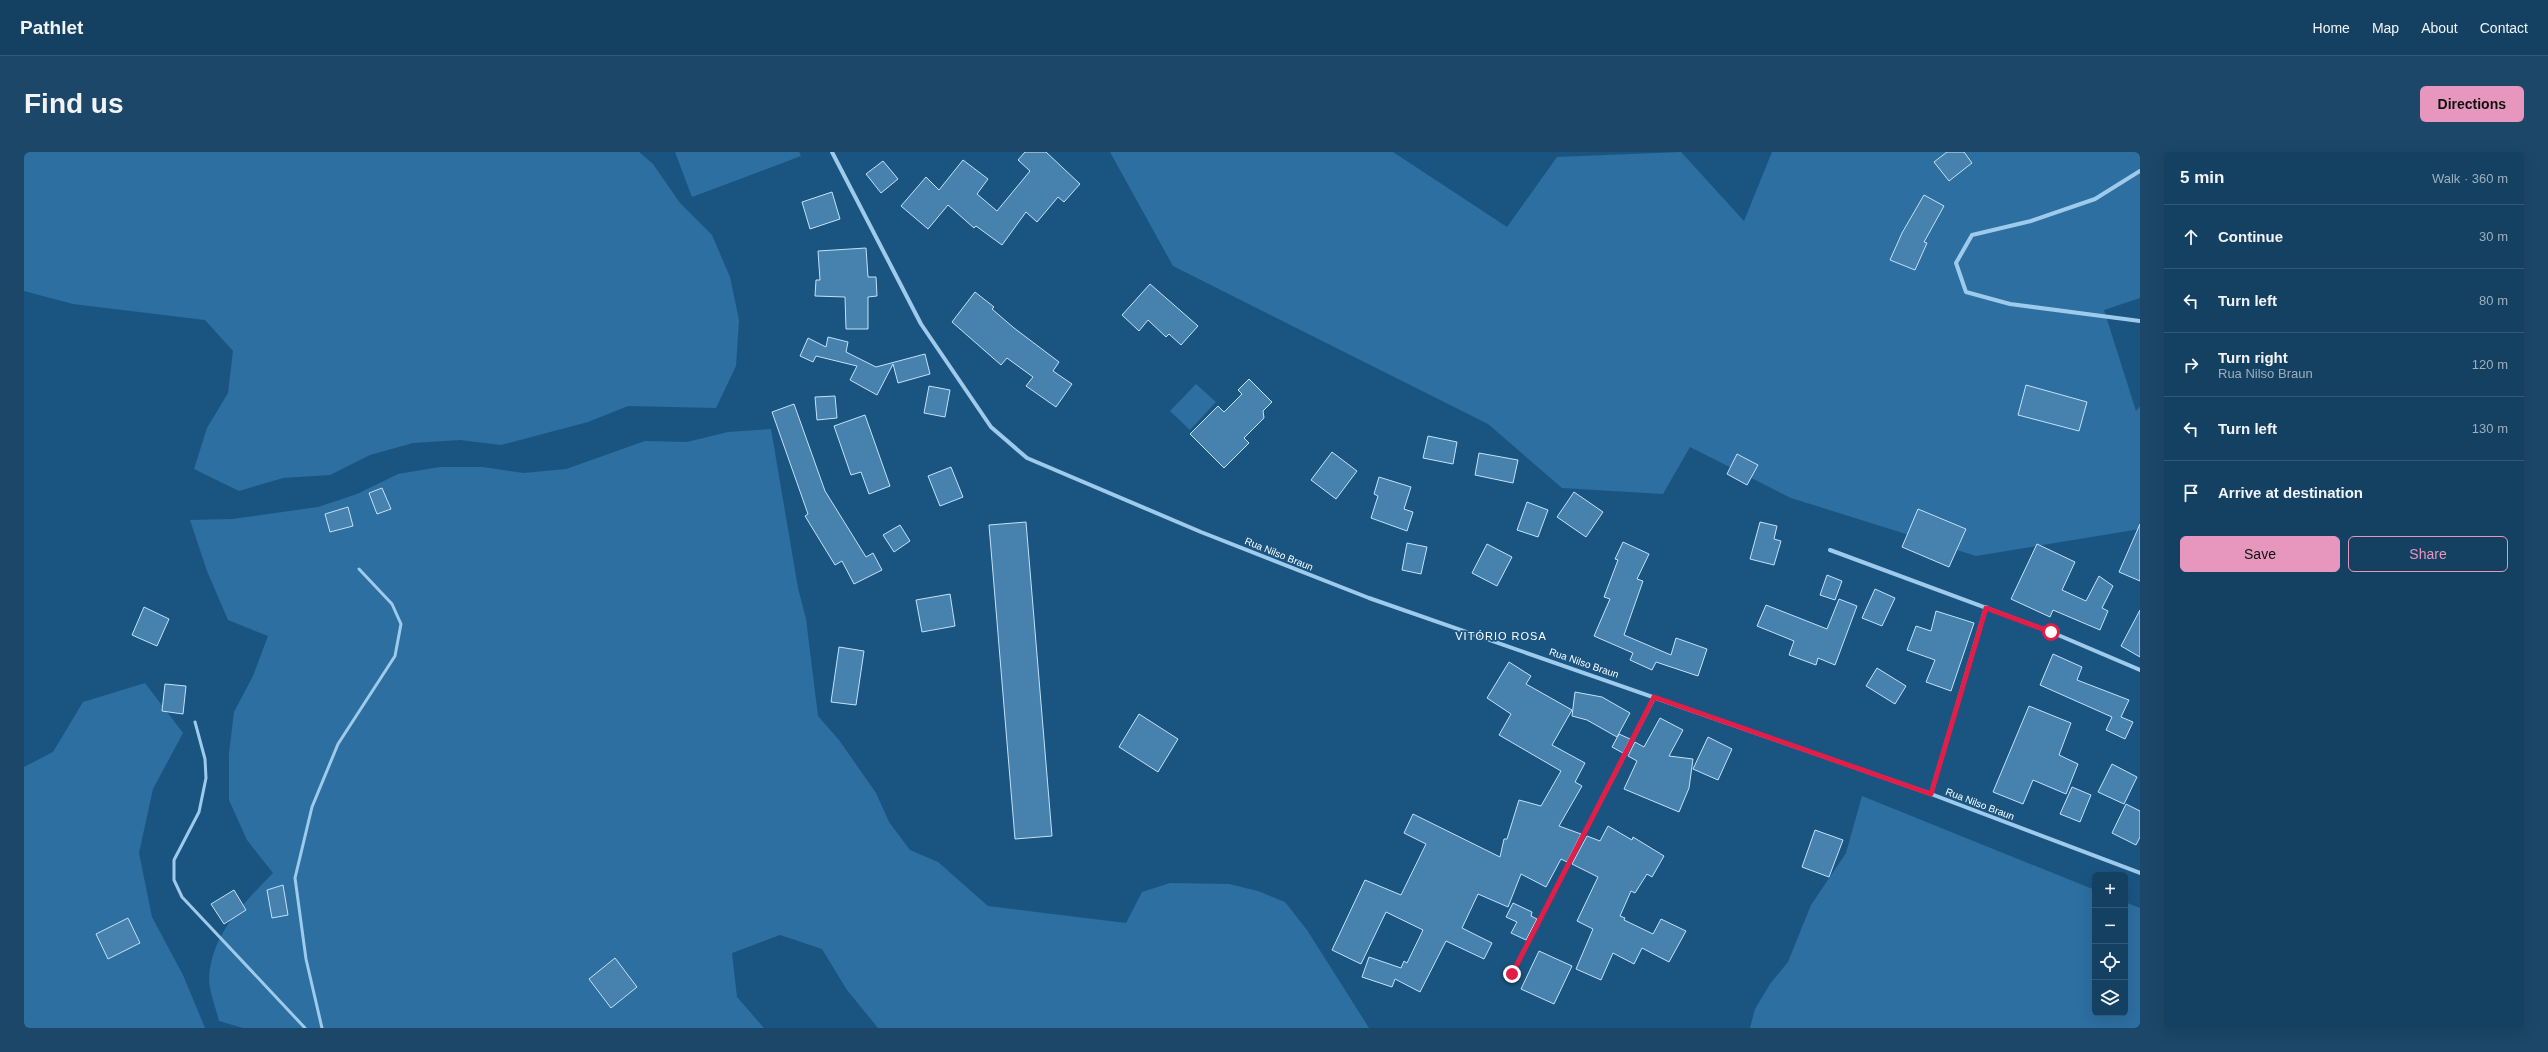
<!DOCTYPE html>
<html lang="en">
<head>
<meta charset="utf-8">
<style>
	body { margin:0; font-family:Arial,sans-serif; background:#1d4768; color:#f1f3f6 }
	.controls { position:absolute; right:12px; bottom:12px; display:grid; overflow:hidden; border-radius:6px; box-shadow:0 4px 16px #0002 }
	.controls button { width:36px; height:36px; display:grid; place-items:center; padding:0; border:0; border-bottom:1px solid #335977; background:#144062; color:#f1f3f6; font:20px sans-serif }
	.stop { position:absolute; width:12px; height:12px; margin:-9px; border:3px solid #e11d48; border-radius:50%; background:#fff }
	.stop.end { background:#e11d48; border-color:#fff; box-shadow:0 1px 4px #0008 }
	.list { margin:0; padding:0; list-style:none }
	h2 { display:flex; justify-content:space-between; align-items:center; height:52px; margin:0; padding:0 16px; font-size:17px }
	h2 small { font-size:13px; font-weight:400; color:#9dafbe }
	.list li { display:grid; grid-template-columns:26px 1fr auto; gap:12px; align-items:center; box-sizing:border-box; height:64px; padding:0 16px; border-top:1px solid #335977 }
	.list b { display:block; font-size:15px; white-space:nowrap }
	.list p { margin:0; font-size:13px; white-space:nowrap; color:#9dafbe }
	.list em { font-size:13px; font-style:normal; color:#9dafbe }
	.actions { display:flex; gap:8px; padding:12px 16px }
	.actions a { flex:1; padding:9px 0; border:1px solid #e797bd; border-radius:6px; text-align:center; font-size:14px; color:#e797bd }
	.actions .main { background:#e797bd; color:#111 }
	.icon { flex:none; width:22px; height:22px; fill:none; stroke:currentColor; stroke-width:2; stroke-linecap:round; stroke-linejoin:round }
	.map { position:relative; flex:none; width:2116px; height:876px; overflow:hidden; border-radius:6px }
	header { display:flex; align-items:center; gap:24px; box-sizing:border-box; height:56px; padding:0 20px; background:#144062; border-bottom:1px solid #335977 }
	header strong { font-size:19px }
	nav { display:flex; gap:22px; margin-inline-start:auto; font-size:14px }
	.intro { display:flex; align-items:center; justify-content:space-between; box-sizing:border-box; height:96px; padding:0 24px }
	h1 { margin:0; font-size:28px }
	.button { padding:10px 18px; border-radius:6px; background:#e797bd; color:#111; font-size:14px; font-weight:700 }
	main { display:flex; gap:24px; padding:0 24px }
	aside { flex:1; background:#144062; border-radius:6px; box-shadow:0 4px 16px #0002 }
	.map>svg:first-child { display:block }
	.green { fill:#2d6fa1 }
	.building { fill:#4781ad; stroke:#c3e2f8 }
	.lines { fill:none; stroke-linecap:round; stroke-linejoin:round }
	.lane { stroke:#9ecbeb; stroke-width:3 }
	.street { stroke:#9ecbeb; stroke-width:4 }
	.route { stroke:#e11d48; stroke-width:5 }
	.labels { text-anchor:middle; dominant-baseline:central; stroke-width:3.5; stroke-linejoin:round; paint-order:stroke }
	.street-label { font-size:10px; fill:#fff; stroke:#1a5582 }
	.neighbourhood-label { font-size:11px; letter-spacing:1px; fill:#fff; stroke:#1a5582 }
</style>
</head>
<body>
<header>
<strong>Pathlet</strong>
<nav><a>Home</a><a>Map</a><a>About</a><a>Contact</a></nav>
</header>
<div class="intro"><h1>Find us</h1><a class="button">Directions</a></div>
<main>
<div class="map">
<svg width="2116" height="876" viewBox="0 0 2116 876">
	<rect width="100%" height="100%" fill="#1a5582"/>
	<path class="green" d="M0 0H615L629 12 656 51 688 83 706 125 715 168 712 214 692 256 604 254 564 270 477 293 436 288 389 291 346 303 306 323 259 326 215 339 170 317 183 276 204 241 209 199 181 168 49 152 0 139Z
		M651 0H775L777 4 668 45Z
		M1086 0H1369L1483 75 1533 5 1657 0 1720 69 1748 0H2116V146L2080 158 2112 259 2116 254V377L1952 404 1767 346 1666 295 1639 342 1538 336 1464 272 1149 114Z
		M1172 232 1192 250 1166 278 1146 259Z
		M747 277 774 436 782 467 794 564 815 588 852 641 865 670 886 698 914 710 964 754 1102 771 1118 740 1146 731 1205 732 1234 739 1261 750 1283 778 1345 876H854L823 838 798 797 756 783 708 801 713 845 740 876H219L195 869C192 856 185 839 185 827 187 782 220 751 249 721L223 688 205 648V601L210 560 229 524 244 484 204 468 183 419 166 368 208 367 294 355 333 342 374 322 416 315H458L500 321 542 317 621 289 663 290 704 280Z
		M121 531 159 581 129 637 115 701 128 765 159 823 181 876H0V615L29 600 59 550Z
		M1838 644 2071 738V861H2101V750L2116 756V876H1726L1731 857 1746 832 1764 810 1787 753 1822 701Z"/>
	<path class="building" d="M1001 0H1022L1056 32 1040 50 1034 45 1013 70 1002 60 978 93 952 74 950 76 924 53 904 77 877 54 902 25 915 38 939 8 964 27 953 42 973 59 1006 19 994 8Z
		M1923 0H1940L1948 11 1925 29 1910 10Z
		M859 9 874 27 857 41 842 22Z
		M808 40 816 67 786 77 778 50Z
		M1900 43 1920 54 1900 90 1903 91 1891 118 1866 108 1878 81Z
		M842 96 844 125H852L853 144 844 145V177H822L821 145 791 144 792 128H796L794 99Z
		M1126 132 1174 174 1157 193 1145 182 1142 185 1124 168 1115 179 1098 163Z
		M951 140 970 155 968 157 990 176 1035 210 1029 219 1048 232 1032 255 1002 234 1009 225 983 206 977 213 928 170Z
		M804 185 824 190 822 200 852 215 901 202 906 222 874 231 869 212 853 243 826 228 833 214 792 204 789 210 776 204 784 186 802 195Z
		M1225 227 1248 250 1239 259 1240 266 1220 286 1225 291 1200 316 1166 282 1194 254 1200 260 1218 242 1214 238Z
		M2002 233 2063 250 2055 279 1994 263Z
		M905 234 926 238 921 265 900 261Z
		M811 244 813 266 793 268 791 245Z
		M770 252 801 339 842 405 849 401 858 418 830 432 818 409 811 413 781 364 784 362 748 260Z
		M841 263 866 334 845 342 837 320 827 323 810 274Z
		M1404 284 1433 290 1429 312 1399 306Z
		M1308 300 1333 319 1312 347 1287 328Z
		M1455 301 1494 308 1489 331 1451 323Z
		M1713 302 1734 313 1723 333 1703 322Z
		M927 315 939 345 916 354 904 324Z
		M1355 325 1387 335 1380 357 1389 360 1383 379 1347 366 1354 344 1350 342Z
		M358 336 367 357 353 362 345 341Z
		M1550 340 1579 360 1562 385 1533 365Z
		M1503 350 1524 358 1514 385 1493 378Z
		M324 355 329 374 306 380 301 362Z
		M1894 357 1942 377 1925 415 1878 395Z
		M1002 370 1028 684 991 687 965 373Z
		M1736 370 1753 374 1750 387 1757 389 1750 413 1726 407Z
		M2116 372V429L2095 420Z
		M876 373 886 389 870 400 859 383Z
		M1599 390 1625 402 1613 427 1619 429 1600 483 1647 503 1652 486 1683 497 1674 524 1632 510 1628 518 1606 508 1609 501 1570 484 1586 447 1580 445 1594 408 1591 407Z
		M1383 391 1403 395 1397 422 1378 418Z
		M1463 392 1488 405 1473 434 1448 421Z
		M2013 392 2051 410 2038 438 2062 449 2075 424 2089 434 2078 456 2084 459 2076 478 2029 458 2026 465 1987 447Z
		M1803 423 1818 429 1811 448 1796 443Z
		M1851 437 1871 446 1858 474 1838 466Z
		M926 442 931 474 898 480 892 448Z
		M1815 447 1833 454 1811 513 1794 506 1792 513 1765 503 1770 489 1733 474 1742 453 1803 477Z
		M120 455 145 467 133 494 108 483Z
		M2116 458V505L2097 494Z
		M1912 459 1950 471 1927 539 1902 530 1911 508 1883 498 1892 474 1907 479Z
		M815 495 840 499 832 553 807 550Z
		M2029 502 2058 515 2053 528 2105 548 2097 565 2109 570 2101 587 2082 578 2088 565 2016 533Z
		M1485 510 1507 524 1502 532 1548 558 1528 593 1561 611 1551 630 1558 634 1535 674 1557 682 1543 710 1537 707 1522 735 1497 722 1484 755 1454 742 1438 776 1468 791 1460 807 1422 789 1396 840 1371 827 1368 835 1338 825 1345 805 1377 816 1380 809 1383 811 1399 778 1362 760 1337 812 1308 798 1341 728 1377 743 1402 692 1380 681 1389 662 1476 705 1480 687H1483L1495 648 1517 654 1537 619 1475 583 1487 562 1463 546Z
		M1853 516 1882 534 1871 552 1842 534Z
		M141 532 162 534 159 562 138 559Z
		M1551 540 1578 545 1606 561 1593 585 1563 568 1548 564Z
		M2005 554 2047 571 2035 603 2054 612 2042 642 2009 628 1999 652 1969 640Z
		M1115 562 1154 587 1134 620 1095 595Z
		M1636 566 1659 578 1645 604 1669 607 1665 636 1655 660 1600 637 1613 609 1604 604 1611 590 1620 595Z
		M1595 582 1606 587 1599 601 1588 595Z
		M1684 585 1708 597 1694 628 1669 617Z
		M2088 612 2113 625 2100 652 2074 640Z
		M2048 635 2067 643 2056 670 2036 662Z
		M2102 652 2116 659V685L2112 693 2088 681Z
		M1584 674 1608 688 1609 685 1640 704 1628 725 1623 722 1611 741 1607 739 1596 764 1601 766 1600 768 1629 782 1637 767 1662 779 1645 810 1618 796 1610 812 1589 801 1577 828 1552 817 1569 777 1553 769 1574 725 1548 712 1563 684 1576 689Z
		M1791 678 1819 688 1805 725 1778 715Z
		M259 733 264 763 248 766 243 738Z
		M210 738 222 758 200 772 187 752Z
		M1489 751 1508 760 1507 764 1513 767 1502 788 1487 781 1493 770 1482 765Z
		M104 766 116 791 84 807 72 782Z
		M1515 799 1548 814 1530 852 1497 837Z
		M591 806 613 835 587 856 565 827Z"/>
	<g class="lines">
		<path class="lane" d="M171 570 181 607 182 626 175 660 150 708V728L158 745 281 876
			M1488 822 1631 545
			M298 876 282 807 271 726 288 655 314 592 371 504 377 472 368 452 335 417"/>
		<path class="street" d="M808 0 897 172 967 275 1003 306 1177 380 1345 446 1907 642 2116 721
			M2116 19 2071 47 2007 69 1948 83 1932 111 1942 140 1986 152 2116 169
			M1806 398 2027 480 2116 518
			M1907 642 1962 455"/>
	</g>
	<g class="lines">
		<path class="route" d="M1488 822 1630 545 1907 642 1962 456 2027 480"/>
	</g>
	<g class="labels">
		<g class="street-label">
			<text transform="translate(1255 402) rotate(22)">Rua Nilso Braun</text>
			<text transform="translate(1560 511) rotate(19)">Rua Nilso Braun</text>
			<text transform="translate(1956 652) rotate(21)">Rua Nilso Braun</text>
		</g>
		<g class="neighbourhood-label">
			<text x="1477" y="484">VITÓRIO ROSA</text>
		</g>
	</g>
</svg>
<div class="controls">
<button>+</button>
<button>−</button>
<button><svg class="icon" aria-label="locate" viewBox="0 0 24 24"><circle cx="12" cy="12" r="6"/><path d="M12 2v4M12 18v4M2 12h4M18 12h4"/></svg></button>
<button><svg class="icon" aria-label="layers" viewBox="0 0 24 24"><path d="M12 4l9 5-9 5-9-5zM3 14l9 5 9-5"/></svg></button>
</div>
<div class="stop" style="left:2027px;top:480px"></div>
<div class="stop end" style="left:1488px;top:822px"></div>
</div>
<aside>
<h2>5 min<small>Walk · 360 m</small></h2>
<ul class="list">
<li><svg class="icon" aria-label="ahead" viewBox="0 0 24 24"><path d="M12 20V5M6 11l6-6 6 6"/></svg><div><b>Continue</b></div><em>30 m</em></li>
<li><svg class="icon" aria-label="left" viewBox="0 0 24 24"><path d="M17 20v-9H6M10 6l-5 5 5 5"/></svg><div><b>Turn left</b></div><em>80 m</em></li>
<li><svg class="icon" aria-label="right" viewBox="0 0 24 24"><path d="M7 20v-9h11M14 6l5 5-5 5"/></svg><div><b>Turn right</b><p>Rua Nilso Braun</p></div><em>120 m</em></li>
<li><svg class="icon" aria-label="left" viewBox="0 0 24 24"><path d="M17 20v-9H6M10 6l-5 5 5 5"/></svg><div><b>Turn left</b></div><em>130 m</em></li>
<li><svg class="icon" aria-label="arrive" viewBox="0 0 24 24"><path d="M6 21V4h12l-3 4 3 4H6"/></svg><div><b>Arrive at destination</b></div></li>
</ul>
<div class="actions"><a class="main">Save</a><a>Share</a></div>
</aside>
</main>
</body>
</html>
